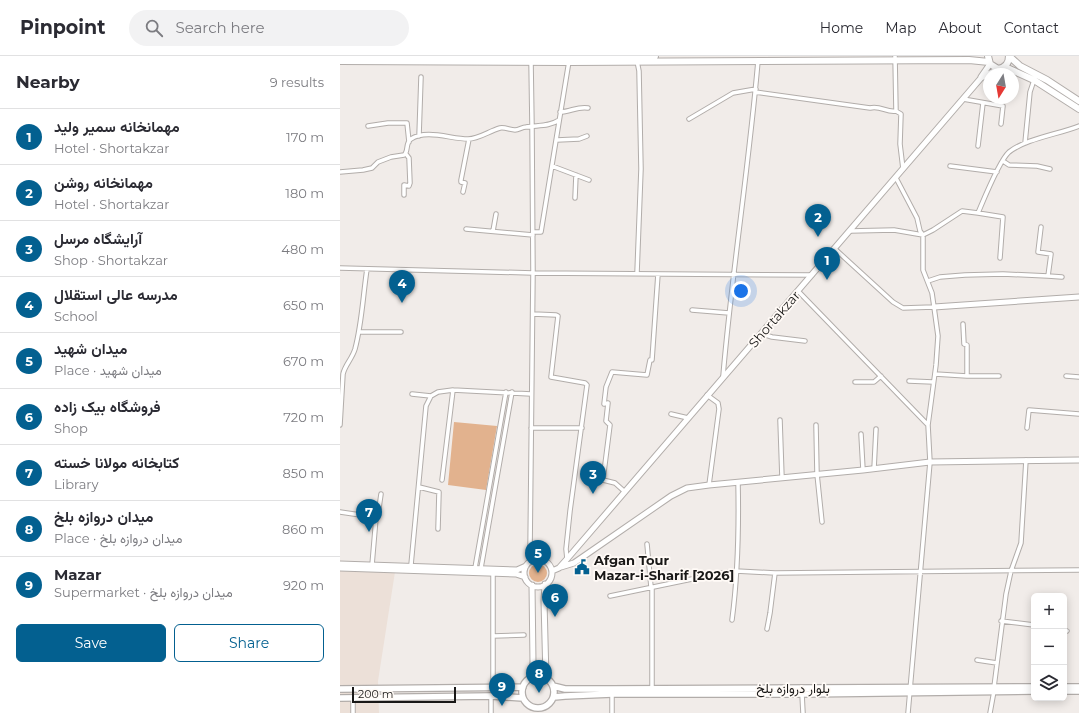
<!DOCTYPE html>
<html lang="en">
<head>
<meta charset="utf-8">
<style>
	body { margin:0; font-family:Montserrat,Vazirmatn,sans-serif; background:#f2f2f3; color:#2b2b33 }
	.controls { position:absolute; right:12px; bottom:12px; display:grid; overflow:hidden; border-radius:6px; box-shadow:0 2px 10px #0003 }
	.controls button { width:36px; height:36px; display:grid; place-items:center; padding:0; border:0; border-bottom:1px solid #e1e1e2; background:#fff; color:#2b2b33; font:20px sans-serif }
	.compass { position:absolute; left:643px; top:12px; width:36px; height:36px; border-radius:50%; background:#fff; box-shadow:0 2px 10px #0003; rotate:191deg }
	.scale { position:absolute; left:12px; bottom:10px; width:104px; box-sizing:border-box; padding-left:4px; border:2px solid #191817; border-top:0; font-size:11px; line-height:14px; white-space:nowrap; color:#191817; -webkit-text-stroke:3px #fffaf6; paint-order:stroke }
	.you { position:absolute; left:401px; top:235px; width:14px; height:14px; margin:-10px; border:3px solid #fff; border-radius:50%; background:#1a73e8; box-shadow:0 0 0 6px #1a73e833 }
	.badge { display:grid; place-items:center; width:26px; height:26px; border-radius:50%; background:#036090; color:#fff; font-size:13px; font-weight:700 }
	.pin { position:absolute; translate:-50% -33px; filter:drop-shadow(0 1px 2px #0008) }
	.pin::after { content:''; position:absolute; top:21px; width:14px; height:12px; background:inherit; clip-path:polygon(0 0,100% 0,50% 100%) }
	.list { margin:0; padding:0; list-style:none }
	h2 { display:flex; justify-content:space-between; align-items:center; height:52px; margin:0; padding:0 16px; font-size:17px }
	h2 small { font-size:13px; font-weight:400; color:#7c7c81 }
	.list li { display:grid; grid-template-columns:26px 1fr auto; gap:12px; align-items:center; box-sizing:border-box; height:56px; padding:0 16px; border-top:1px solid #e1e1e2 }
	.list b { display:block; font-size:15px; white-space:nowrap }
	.list p { margin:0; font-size:13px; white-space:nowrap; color:#7c7c81 }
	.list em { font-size:13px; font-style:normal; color:#7c7c81 }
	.actions { display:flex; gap:8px; padding:12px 16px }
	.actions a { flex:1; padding:9px 0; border:1px solid #036090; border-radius:6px; text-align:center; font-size:14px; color:#036090 }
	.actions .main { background:#036090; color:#fff }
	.icon { flex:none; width:22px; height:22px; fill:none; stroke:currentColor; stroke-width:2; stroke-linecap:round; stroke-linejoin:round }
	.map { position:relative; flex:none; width:739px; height:657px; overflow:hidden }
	header { display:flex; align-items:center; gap:24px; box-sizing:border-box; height:56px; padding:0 20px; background:#fff; border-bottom:1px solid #e1e1e2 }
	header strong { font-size:19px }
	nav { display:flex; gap:22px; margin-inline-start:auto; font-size:14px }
	.search { width:280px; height:36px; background:#f2f2f3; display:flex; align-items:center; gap:10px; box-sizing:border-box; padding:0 14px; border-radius:22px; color:#7c7c81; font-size:15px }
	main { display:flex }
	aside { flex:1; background:#fff }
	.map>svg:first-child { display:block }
	.built { fill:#ece0d8 }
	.green { fill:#e2b28e }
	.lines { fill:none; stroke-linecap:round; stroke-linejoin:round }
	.street-casing { stroke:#b2adaa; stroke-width:5.5 }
	.secondary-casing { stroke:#b2adaa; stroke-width:7 }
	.primary-casing { stroke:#b2adaa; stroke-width:8 }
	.highway-casing { stroke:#b2adaa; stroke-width:8 }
	.street { stroke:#fff; stroke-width:3.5 }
	.secondary { stroke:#fff; stroke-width:5 }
	.primary { stroke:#fff; stroke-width:5.5 }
	.highway { stroke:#fff; stroke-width:6 }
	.labels { text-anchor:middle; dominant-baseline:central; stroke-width:3.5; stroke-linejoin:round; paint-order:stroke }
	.street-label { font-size:13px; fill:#191817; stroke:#fffaf6 }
	.poi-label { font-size:13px; font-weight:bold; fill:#191817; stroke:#fffaf6; text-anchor:start }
</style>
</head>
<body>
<header>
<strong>Pinpoint</strong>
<div class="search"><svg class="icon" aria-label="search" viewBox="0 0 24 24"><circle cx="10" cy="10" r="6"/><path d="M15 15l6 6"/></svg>Search here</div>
<nav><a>Home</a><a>Map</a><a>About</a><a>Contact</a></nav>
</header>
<main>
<aside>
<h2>Nearby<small>9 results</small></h2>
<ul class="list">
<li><span class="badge">1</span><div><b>مهمانخانه سمیر ولید</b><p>Hotel · Shortakzar</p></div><em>170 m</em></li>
<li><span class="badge">2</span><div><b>مهمانخانه روشن</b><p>Hotel · Shortakzar</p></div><em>180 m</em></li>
<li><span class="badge">3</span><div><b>آرایشگاه مرسل</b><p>Shop · Shortakzar</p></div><em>480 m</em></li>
<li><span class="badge">4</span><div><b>مدرسه عالی استقلال</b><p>School</p></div><em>650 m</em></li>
<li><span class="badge">5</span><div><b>میدان شهید</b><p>Place · میدان شهید</p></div><em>670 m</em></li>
<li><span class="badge">6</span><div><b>فروشگاه بیک زاده</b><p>Shop</p></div><em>720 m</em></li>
<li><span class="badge">7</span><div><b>کتابخانه مولانا خسته</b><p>Library</p></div><em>850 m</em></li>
<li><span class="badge">8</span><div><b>میدان دروازه بلخ</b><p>Place · میدان دروازه بلخ</p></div><em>860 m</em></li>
<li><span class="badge">9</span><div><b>Mazar</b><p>Supermarket · میدان دروازه بلخ</p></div><em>920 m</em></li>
</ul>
<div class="actions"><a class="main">Save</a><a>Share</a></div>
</aside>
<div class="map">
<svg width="739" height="657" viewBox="0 0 739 657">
	<rect width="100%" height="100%" fill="#f1ece9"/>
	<path class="built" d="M0 513 55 516 38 625 39 657H0Z"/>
	<path class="green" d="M114 366 157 370 146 434 108 429Z
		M189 517a9 9 0 1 1 18 0a9 9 0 1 1-18 0Z"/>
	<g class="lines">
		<g class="street-casing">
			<path id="street" d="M555 0 556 55 561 58 560 88 563 113
				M191 5 192 70 193 217 190 495 193 504
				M297 5 299 15 301 113 297 217
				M415 36 530 52C540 49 547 57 556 55
				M623 43 663 50 661 68
				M220 56C230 56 238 50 248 52
				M349 63 393 37 416 33
				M28 70 48 67H67L69 86
				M79 80 81 21
				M217 84 239 83 247 80
				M685 87 690 36 694 24
				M638 90 643 47
				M663 105 669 109 697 110 710 113
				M212 110 249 124
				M610 110 657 116
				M0 116 23 114 32 112 38 106 51 101 64 99C69 95 65 87 71 83 86 73 111 83 128 83 139 83 149 75 160 72 165 71 170 74 175 74 179 74 182 71 186 71 197 69 209 71 219 64
				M556 122 577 162 580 175 583 179V214L592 237 594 251
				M123 136 125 127 121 126V124L129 83
				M64 139V129L69 130 70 127 69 102 66 98
				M235 142 236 119
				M638 157 663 161 660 202
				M126 173 193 179
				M153 175 156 158
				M510 175 554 174 583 179 593 174 622 155 638 157C644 143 659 105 669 96 685 83 719 78 739 70
				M193 176H201L229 5
				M495 193 553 246 563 252 594 251 598 280 596 309 588 369
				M0 212 193 217 472 219
				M708 220 722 221
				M588 225 600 221 625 219 663 218 708 220 711 198 698 196 701 171
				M458 235 588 369 590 406 568 657
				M352 254 389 257
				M193 258 216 259 218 260 211 321 245 327 247 329 230 455 226 493 227 503
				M623 268 624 288 627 289V320
				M19 276H61
				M422 278 432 281 465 285
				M595 318 627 320H659
				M383 320C392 215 409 110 418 5
				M726 320 739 321
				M569 325 593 326
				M515 326H534L541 320
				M72 338 91 340 98 336 113 334 191 338
				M367 339 378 347 379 353 369 429
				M331 358 348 362
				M440 364 442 422
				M0 369 3 318C5 309 12 303 15 293 22 267 23 239 27 213
				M476 369 477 418 482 466
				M191 372H242
				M687 372 689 354 739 358
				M521 378 523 414
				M534 413 536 373
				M102 424 113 334
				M79 431 99 436 98 473
				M285 436 275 427 263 424 270 369 266 365 268 347 264 348 266 331 272 316 307 319 310 304H312L318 218
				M0 456 34 461 36 462
				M307 488 311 531
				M32 509 36 462 38 459 41 438
				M71 509 86 350 91 340
				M135 512 166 336
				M141 512 172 336
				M153 518V632
				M270 540 376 518 396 515 435 517 739 514
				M392 564C398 518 399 472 398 426
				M661 565 694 569
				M427 573 430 557 435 517
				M724 574 727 575
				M153 580 184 579
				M637 604 657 607
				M654 631 666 538 671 515 681 487 686 404
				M312 633V531
				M462 638 463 657
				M13 642V657
				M151 657V640
				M272 657V638
				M650 657 654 635"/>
		</g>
		<g class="secondary-casing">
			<path id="secondary" d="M641 21 650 8
				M594 251 739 241
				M184 517a14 14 0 1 1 28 0a14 14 0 1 1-28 0Z
				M0 508 177 514 186 510
				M221 511 234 507 331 440 347 432 369 429 523 414 590 406 739 404
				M0 512 176 518 185 521
				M212 515 219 512 227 503 641 22 658 13
				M205 528 204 545 206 622
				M193 607 196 610 199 611 203 610 205 606
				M192 622 193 607 192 529"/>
		</g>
		<g class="primary-casing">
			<path id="primary" d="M182 636a16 16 0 1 1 32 0a16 16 0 1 1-32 0Z
				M213 630 225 633H271L694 631
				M724 631H739
				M0 633 183 631
				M724 635H739
				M214 641 225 640 272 638H462L694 635
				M0 642 151 640 183 642"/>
		</g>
		<g class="highway-casing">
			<path id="highway" d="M0 0 229 1 315 0
				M648 0 650 8 658 13C665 12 669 7 669 0
				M669 0 680 10 707 24 739 45
				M0 5 229 6 629 4 649 6
				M665 11 694 24 739 53"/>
		</g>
		<use href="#street" class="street"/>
		<use href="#secondary" class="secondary"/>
		<use href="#primary" class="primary"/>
		<use href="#highway" class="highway"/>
	</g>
	<defs>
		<g id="civic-bare" transform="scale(1.2)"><path d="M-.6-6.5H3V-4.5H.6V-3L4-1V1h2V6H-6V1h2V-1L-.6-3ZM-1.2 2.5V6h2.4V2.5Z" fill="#036090" stroke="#fffaf6" stroke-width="2.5" paint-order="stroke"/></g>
	</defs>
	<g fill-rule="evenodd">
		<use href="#civic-bare" x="242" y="511"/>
	</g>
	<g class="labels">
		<g class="street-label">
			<text transform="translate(434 263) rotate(-49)">Shortakzar</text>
			<text x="453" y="632">بلوار دروازه بلخ</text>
		</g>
		<g class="poi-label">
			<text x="254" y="504">Afgan Tour<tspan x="254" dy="15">Mazar-i-Sharif [2026]</tspan></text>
		</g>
	</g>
</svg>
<div class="controls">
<button>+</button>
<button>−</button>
<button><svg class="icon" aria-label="layers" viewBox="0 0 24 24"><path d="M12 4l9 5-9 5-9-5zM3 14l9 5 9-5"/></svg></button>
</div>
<svg class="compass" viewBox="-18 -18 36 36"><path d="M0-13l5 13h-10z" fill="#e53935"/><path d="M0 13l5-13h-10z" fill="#7c7c81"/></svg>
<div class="scale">200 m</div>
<div class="you"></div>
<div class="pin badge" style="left:487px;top:224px">1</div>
<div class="pin badge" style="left:478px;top:181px">2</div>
<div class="pin badge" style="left:253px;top:438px">3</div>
<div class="pin badge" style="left:62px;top:247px">4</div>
<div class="pin badge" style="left:198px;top:517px">5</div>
<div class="pin badge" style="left:215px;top:561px">6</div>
<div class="pin badge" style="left:29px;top:476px">7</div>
<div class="pin badge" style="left:199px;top:637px">8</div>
<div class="pin badge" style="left:162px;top:650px">9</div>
</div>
</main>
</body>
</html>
